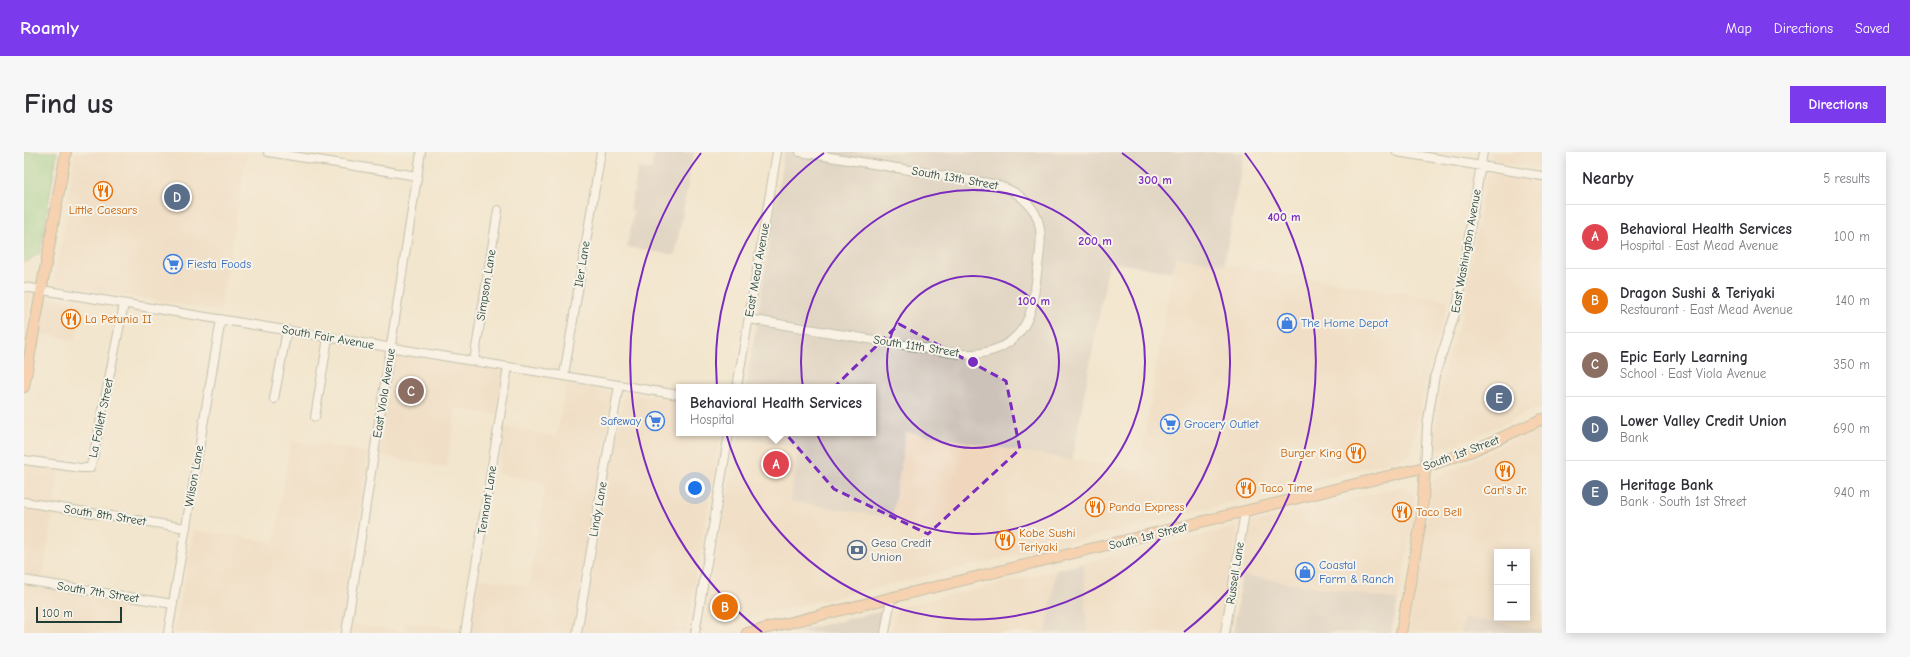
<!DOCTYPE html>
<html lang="en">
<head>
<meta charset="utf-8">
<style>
	body { margin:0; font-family:"Comic Neue",sans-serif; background:#f7f7f7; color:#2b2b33 }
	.controls { position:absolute; right:12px; bottom:12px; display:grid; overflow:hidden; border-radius:0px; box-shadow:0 2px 10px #0003 }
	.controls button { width:36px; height:36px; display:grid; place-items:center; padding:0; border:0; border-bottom:1px solid #e1e1e2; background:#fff; color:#2b2b33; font:20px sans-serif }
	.scale { position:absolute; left:12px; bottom:10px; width:86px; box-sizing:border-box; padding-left:4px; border:2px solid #1f3d34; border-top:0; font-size:11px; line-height:14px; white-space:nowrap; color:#1f3d34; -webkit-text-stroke:3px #f7f3e8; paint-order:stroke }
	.you { position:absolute; left:671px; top:336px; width:14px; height:14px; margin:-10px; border:3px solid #fff; border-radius:50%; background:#1a73e8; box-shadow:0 0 0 6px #1a73e833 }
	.badge { display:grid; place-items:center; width:26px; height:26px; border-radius:50%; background:#7c3aed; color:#fff; font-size:13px; font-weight:700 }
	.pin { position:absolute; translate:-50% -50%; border:2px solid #fff; box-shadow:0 1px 4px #0006 }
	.popup { position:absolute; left:652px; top:232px; width:200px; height:52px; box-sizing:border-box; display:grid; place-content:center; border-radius:0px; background:#fff; filter:drop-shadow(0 1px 3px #0005); font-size:13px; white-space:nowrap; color:#7c7c81 }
	.popup b { font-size:15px; color:#2b2b33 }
	.popup::after { content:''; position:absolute; left:50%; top:100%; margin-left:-8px; border:8px solid transparent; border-top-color:#fff }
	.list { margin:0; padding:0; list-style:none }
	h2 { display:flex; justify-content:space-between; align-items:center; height:52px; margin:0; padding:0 16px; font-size:17px }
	h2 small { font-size:13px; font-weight:400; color:#7c7c81 }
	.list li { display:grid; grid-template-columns:26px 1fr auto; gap:12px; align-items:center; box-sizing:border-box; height:64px; padding:0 16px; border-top:1px solid #e1e1e2 }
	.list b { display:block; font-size:15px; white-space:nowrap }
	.list p { margin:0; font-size:13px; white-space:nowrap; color:#7c7c81 }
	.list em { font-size:13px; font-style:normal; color:#7c7c81 }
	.map { position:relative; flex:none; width:1518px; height:481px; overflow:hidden; border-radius:0px }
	header { display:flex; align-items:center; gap:24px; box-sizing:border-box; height:56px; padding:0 20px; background:#7c3aed; color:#fff }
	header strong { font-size:19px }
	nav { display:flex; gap:22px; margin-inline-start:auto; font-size:14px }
	.intro { display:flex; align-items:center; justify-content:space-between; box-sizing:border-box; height:96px; padding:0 24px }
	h1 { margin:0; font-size:28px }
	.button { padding:10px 18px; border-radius:0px; background:#7c3aed; color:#fff; font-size:14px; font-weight:700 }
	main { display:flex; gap:24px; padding:0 24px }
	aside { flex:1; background:#fff; border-radius:0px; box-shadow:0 2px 10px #0003 }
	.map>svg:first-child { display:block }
	.built { fill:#efd6bc; fill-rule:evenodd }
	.industrial { fill:#cdc2b9 }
	.green { fill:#8ed088; stroke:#56865e }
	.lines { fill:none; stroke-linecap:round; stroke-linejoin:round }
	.minor-casing { stroke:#899281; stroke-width:10 }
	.major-casing { stroke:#899281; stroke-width:12 }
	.minor { stroke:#fff; stroke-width:8 }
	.major { stroke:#fbbb8d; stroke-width:10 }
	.marked { fill:none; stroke:#7b2cbf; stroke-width:3; stroke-dasharray:8 5; stroke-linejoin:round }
	.ring { fill:none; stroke:#7b2cbf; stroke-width:2 }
	.labels { text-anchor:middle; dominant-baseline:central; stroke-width:4; stroke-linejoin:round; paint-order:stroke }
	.street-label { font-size:12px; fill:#1f3d34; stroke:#f7f3e8 }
	.food-label { font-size:12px; fill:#c56008; stroke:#f7f3e8; text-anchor:start }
	.shop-label { font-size:12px; fill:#366cbe; stroke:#f7f3e8; text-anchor:start }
	.service-label { font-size:12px; fill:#4e5e75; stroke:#f7f3e8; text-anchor:start }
	.centre { fill:#7b2cbf; stroke:#f7f3e8; stroke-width:2 }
	.ring-label { font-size:12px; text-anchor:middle; font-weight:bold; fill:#7b2cbf; stroke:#f7f3e8; stroke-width:4; stroke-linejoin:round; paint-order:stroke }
</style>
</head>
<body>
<header>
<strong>Roamly</strong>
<nav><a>Map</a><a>Directions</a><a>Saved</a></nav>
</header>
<div class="intro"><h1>Find us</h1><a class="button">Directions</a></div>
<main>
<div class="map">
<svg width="1518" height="481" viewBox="0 0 1518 481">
	<rect width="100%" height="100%" fill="#f7f3e8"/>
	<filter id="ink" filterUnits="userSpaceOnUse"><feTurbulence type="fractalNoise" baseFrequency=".025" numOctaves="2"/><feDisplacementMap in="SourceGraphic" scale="8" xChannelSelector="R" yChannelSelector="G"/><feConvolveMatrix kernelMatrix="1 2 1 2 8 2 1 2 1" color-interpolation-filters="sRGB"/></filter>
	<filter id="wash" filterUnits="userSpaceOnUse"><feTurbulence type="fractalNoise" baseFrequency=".012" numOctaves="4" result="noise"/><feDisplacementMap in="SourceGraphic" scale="16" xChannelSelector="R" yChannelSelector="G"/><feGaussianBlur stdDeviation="0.9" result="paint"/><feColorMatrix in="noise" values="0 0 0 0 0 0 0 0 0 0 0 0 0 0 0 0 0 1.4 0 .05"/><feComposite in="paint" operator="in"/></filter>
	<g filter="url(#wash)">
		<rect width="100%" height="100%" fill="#f3e6ce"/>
		<path class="built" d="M51 0 223 1 196 159 37 133 31 130 30 124 40 80Z
			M1466 0H1518V17L1472 9 1466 3Z
			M1468 20 1518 29V254L1473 275 1417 298 1410 293 1412 272 1422 212 1437 168 1462 24Z
			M1151 104 1423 148 1421 161 1404 215 1387 301 1383 305 1097 378 706 470 705 473 690 476 683 472 681 463 714 286 775 296 767 349 867 365 882 280 1115 318Z
			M0 142 7 143 0 192Z
			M22 146 57 151 51 188 16 182Z
			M370 202 480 219 473 263 432 256 423 315 355 304Z
			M542 232 589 240 548 481H446L455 426 505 434 522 331 474 322 482 275 533 284Z
			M606 242 655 249V281H697L662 481H558L599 246Z
			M1518 272V478L1440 465 1437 481H1383L1409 328ZM1473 400H1503V466H1473Z
			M267 289 345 301 316 481H150L170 378 250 390Z
			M0 303 37 309 17 435 97 448 92 481H0Z
			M1381 334 1390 343V364L1374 448 1218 423 1224 372Z
			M1214 375 1196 481H1063L1060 411Z
			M1032 418 1022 481H867L872 456Z
			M382 469 438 478V481H326L328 472 380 480Z"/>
		<path class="industrial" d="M630 0H670L651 103 603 95 610 59 606 58 614 16 627 18Z
			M760 0H1220L1200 112 1151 105 1148 120 1085 110 1048 308 882 280 868 366 766 349 775 296 714 286 715 281H849V235H722Z
			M1060 411 1063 481H1022L1032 418Z
			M1218 423 1374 448 1367 481H1209Z
			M859 459 855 481H765Z
			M1440 465 1518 478V481H1437Z"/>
		<path class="green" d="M0 0H33L16 101 0 111Z"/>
	</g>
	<g filter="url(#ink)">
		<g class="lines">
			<g class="minor-casing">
				<path id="minor" d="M244 0 393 24
					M1373 0 1518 24
					M0 135 655 243
					M725 167 928 201C955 205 985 199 1000 174 1010 158 1011 134 1014 115 1016 98 1020 78 1011 61 1001 45 988 37 970 32L776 0
					M450 209 474 58
					M540 223 577 0
					M713 235 753 0
					M250 247 263 178
					M291 265 304 186
					M0 308 57 316H66L69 306 100 152
					M1401 315 1403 274 1411 223 1433 156 1459 0
					M0 350 162 376
					M0 428 149 452
					M144 481 197 167
					M322 481 397 0
					M441 481 484 215
					M553 481 595 233
					M671 481 705 281
					M861 481 867 446
					M1201 481 1221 360"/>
			</g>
			<g class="major-casing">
				<path id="major" d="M0 235 42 0
					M723 481 1401 315 1448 299 1518 267
					M1377 481 1398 363 1401 315"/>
			</g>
			<use href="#minor" class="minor"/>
			<use href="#major" class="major"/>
		</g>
	</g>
	<path d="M0 0H1518V481H0ZM875 172 982 229 996 297 904 382 810 337 762 282Z" fill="#f3e6ce" fill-opacity=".55" fill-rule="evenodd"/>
	<path class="marked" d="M875 172 982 229 996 297 904 382 810 337 762 282Z"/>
	<g class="ring">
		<circle cx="949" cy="210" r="86"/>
		<circle cx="949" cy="210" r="172"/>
		<path d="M1098 1A257 257 0 1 1 800 1"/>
		<path d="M738 480A343 343 0 0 1 677 1M1221 1A343 343 0 0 1 1160 480"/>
	</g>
	<defs>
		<g id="restaurant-ring" transform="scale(1)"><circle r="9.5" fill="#f7f3e8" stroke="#e8710a" stroke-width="1.5"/><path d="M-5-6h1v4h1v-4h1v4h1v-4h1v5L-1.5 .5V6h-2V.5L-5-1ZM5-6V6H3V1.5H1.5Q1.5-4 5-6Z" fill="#e8710a"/></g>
		<g id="supermarket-ring" transform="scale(1)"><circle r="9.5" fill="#f7f3e8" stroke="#3f7fe0" stroke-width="1.5"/><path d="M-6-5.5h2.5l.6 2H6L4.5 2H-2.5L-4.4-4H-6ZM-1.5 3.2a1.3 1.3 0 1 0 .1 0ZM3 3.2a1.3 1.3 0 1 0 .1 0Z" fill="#3f7fe0"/></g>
		<g id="shop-ring" transform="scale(1)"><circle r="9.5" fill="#f7f3e8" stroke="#3f7fe0" stroke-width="1.5"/><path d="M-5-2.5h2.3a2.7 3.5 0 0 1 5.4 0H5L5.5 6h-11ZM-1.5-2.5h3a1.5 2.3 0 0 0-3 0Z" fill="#3f7fe0"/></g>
		<g id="bank-ring" transform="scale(1)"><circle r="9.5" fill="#f7f3e8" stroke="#5c6f8a" stroke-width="1.5"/><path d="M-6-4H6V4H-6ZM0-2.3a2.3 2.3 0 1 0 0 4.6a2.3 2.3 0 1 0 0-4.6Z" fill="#5c6f8a"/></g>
	</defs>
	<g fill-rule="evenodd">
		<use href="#restaurant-ring" x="79" y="39"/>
		<use href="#supermarket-ring" x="149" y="112"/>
		<use href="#restaurant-ring" x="47" y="167"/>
		<use href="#shop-ring" x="1263" y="171"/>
		<use href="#supermarket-ring" x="631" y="269"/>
		<use href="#supermarket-ring" x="1146" y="272"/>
		<use href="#restaurant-ring" x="1332" y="301"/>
		<use href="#restaurant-ring" x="1481" y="319"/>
		<use href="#restaurant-ring" x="1222" y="336"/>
		<use href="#restaurant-ring" x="1071" y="355"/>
		<use href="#restaurant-ring" x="1378" y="360"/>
		<use href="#restaurant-ring" x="981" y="388"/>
		<use href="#bank-ring" x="833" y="398"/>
		<use href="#shop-ring" x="1281" y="420"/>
	</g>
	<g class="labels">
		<g class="street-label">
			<text transform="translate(931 26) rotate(10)">South 13th Street</text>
			<text transform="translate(1442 99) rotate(-80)">East Washington Avenue</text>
			<text transform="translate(558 112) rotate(-81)">Iler Lane</text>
			<text transform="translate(733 118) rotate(-80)">East Mead Avenue</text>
			<text transform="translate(462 133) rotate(-81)">Simpson Lane</text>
			<text transform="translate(304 185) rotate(10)">South Fair Avenue</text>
			<text transform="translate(892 194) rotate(9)">South 11th Street</text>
			<text transform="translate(360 241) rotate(-81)">East Viola Avenue</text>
			<text transform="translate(77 266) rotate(-78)">La Follett Street</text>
			<text transform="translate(1437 301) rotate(-20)">South 1st Street</text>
			<text transform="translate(170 324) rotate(-80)">Wilson Lane</text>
			<text transform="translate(463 348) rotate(-81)">Tennant Lane</text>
			<text transform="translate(574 357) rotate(-80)">Lindy Lane</text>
			<text transform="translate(81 363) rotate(9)">South 8th Street</text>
			<text transform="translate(1124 384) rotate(-14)">South 1st Street</text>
			<text transform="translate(1211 421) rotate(-81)">Russell Lane</text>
			<text transform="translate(74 440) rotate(9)">South 7th Street</text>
		</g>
		<g class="food-label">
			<text x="79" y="58" text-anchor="middle">Little Caesars</text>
			<text x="61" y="167">La Petunia II</text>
			<text x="1318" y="301" text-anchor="end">Burger King</text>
			<text x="1236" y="336">Taco Time</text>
			<text x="1481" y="338" text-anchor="middle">Carl's Jr.</text>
			<text x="1085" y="355">Panda Express</text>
			<text x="1392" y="360">Taco Bell</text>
			<text x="995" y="381">Kobe Sushi<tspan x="995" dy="14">Teriyaki</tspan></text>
		</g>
		<g class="shop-label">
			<text x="163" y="112">Fiesta Foods</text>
			<text x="1277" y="171">The Home Depot</text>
			<text x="617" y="269" text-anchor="end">Safeway</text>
			<text x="1160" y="272">Grocery Outlet</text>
			<text x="1295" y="413">Coastal<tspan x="1295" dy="14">Farm &amp; Ranch</tspan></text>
		</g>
		<g class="service-label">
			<text x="847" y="391">Gesa Credit<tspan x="847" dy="14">Union</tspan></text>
		</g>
	</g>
	<circle cx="949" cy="210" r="6" class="centre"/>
	<g class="ring-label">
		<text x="1131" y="32">300 m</text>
		<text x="1260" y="69">400 m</text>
		<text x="1071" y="93">200 m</text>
		<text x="1010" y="153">100 m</text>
	</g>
</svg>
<div class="controls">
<button>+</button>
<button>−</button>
</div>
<div class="scale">100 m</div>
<div class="you"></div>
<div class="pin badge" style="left:752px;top:312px;background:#e0444e">A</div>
<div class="popup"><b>Behavioral Health Services</b>Hospital</div>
<div class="pin badge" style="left:701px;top:455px;background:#e8710a">B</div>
<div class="pin badge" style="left:387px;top:239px;background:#8d6e63">C</div>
<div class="pin badge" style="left:153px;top:45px;background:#5c6f8a">D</div>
<div class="pin badge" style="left:1475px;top:246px;background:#5c6f8a">E</div>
</div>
<aside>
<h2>Nearby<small>5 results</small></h2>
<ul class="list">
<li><span class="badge" style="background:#e0444e">A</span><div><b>Behavioral Health Services</b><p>Hospital · East Mead Avenue</p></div><em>100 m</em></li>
<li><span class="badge" style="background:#e8710a">B</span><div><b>Dragon Sushi &amp; Teriyaki</b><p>Restaurant · East Mead Avenue</p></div><em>140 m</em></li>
<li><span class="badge" style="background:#8d6e63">C</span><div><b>Epic Early Learning</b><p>School · East Viola Avenue</p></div><em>350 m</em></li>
<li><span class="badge" style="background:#5c6f8a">D</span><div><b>Lower Valley Credit Union</b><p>Bank</p></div><em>690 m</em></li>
<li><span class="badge" style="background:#5c6f8a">E</span><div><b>Heritage Bank</b><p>Bank · South 1st Street</p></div><em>940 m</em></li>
</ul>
</aside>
</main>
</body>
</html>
